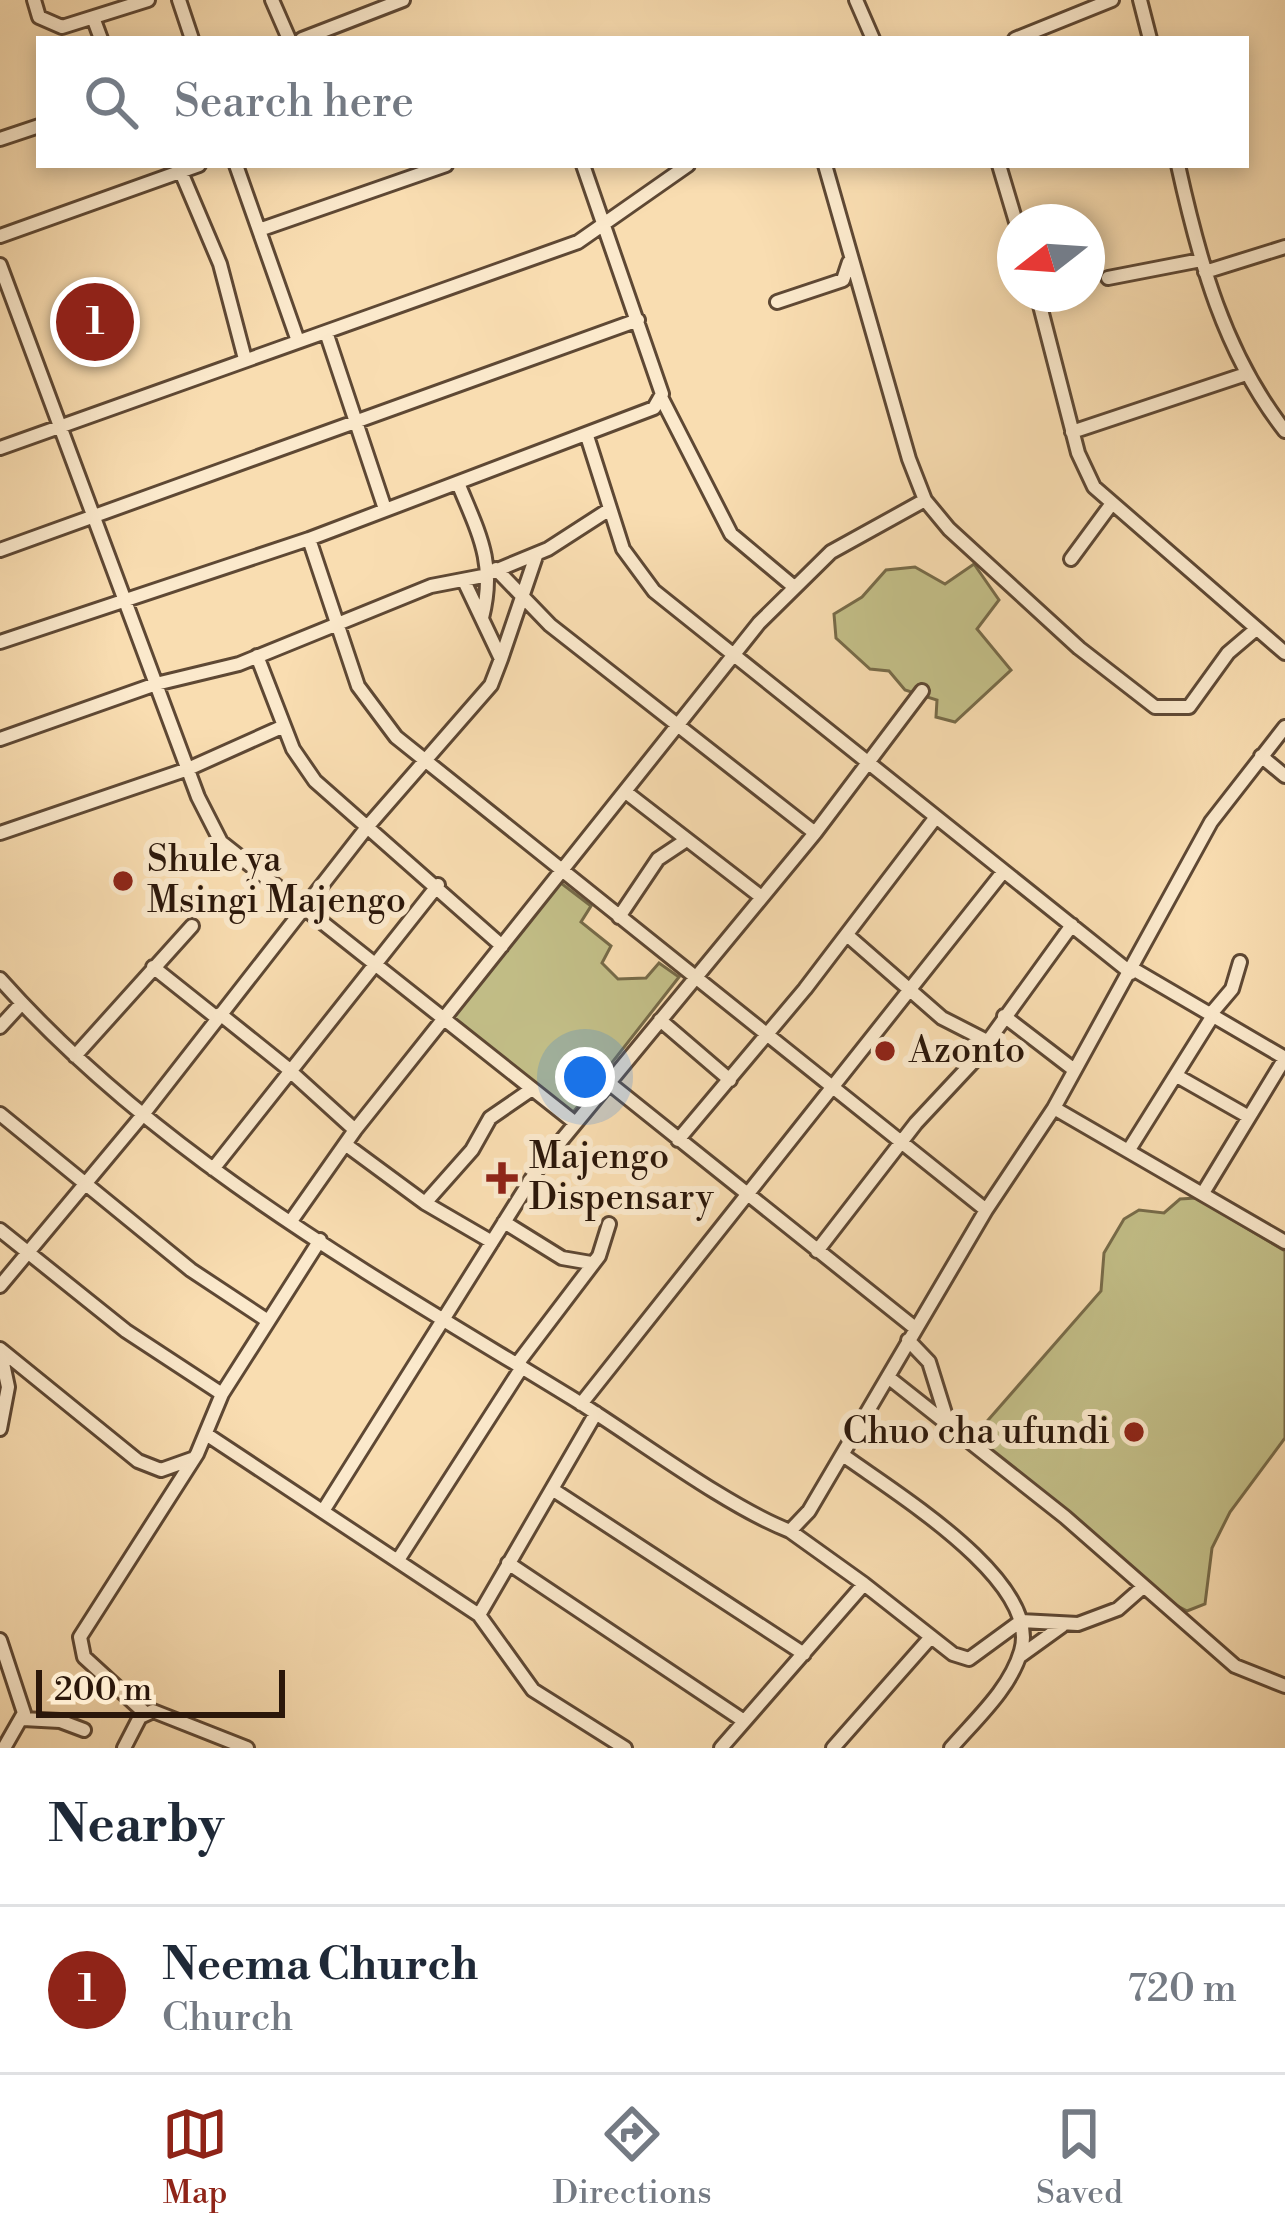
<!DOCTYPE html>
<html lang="en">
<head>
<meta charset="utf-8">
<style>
	body { margin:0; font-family:"Libre Bodoni",serif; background:#f2f2f3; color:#1f2937 }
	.compass { position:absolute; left:997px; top:204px; width:108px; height:108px; border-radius:50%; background:#fff; box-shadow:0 6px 18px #0003; rotate:253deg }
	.scale { position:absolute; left:36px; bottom:30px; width:249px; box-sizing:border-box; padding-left:12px; border:6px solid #2b170a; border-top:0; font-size:33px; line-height:42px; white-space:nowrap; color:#2b170a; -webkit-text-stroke:9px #fbe9cc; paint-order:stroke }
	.you { position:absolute; left:585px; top:1077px; width:42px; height:42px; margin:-30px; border:9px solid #fff; border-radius:50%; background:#1a73e8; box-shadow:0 0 0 18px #1a73e833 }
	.badge { display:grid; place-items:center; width:78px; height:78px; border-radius:50%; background:#8f2418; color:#fff; font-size:39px; font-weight:700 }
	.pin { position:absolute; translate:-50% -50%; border:6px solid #fff; box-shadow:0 3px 12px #0006 }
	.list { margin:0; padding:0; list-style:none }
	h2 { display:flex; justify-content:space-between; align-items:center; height:156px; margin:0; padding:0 48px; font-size:51px }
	h2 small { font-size:39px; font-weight:400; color:#747a83 }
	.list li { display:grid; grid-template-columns:78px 1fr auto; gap:36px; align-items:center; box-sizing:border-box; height:168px; padding:0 48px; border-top:3px solid #e0e1e3 }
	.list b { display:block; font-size:45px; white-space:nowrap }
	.list p { margin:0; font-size:39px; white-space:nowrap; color:#747a83 }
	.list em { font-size:39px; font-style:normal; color:#747a83 }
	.icon { flex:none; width:66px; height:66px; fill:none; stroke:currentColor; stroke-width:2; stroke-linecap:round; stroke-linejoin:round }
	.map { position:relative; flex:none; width:1285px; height:1748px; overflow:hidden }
	.search { position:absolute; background:#fff; box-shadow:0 6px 18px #0003; left:36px; right:36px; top:36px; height:132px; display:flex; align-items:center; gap:30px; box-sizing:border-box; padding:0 42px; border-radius:0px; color:#747a83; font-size:45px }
	.sheet { height:324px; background:#fff }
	nav { display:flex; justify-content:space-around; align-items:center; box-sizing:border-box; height:168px; border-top:3px solid #e0e1e3; background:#fff; font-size:33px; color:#747a83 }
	nav a { display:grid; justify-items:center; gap:6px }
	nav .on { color:#8f2418 }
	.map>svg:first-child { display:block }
	.green { fill:#c3bf88; stroke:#776b49; stroke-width:3 }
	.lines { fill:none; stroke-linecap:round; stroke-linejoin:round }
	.minor-casing { stroke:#5e4834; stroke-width:18 }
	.minor { stroke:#fbe9cc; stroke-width:12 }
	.poi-dot { fill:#8f2418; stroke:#fbe9cc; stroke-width:4.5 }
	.labels { text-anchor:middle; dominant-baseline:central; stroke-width:12; stroke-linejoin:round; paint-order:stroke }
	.poi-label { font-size:36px; fill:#2b170a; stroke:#fbe9cc; text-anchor:start }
</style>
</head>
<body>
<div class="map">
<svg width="1285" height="1748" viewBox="0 0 1285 1748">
	<rect width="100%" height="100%" fill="#f9ddb1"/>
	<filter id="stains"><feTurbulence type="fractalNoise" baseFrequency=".00167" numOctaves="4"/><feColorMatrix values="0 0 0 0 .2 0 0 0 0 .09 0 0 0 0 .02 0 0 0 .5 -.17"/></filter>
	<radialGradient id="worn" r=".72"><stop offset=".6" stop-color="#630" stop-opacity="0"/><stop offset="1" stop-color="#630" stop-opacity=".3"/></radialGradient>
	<path class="green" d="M974 564 999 600 977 629 1011 670 955 722 936 717 937 700 905 690 889 671 870 669 836 638 834 614 862 597 886 570 915 567 945 584Z
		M557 880 591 906 581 922 611 946 602 963 618 979 646 978 659 963 679 977 571 1115 447 1016Z
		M1196 1198 1285 1251V1438L1230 1512 1212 1548 1205 1604 1187 1611 1159 1596 983 1443 982 1427 1101 1291 1104 1253 1124 1219 1139 1210 1164 1213 1180 1199Z"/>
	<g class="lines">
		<g class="minor-casing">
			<path id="minor" d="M34 0 39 17 62 27 148 0
				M179 0 192 39
				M272 0 289 39
				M856 0 873 39
				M1140 0 1150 39
				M94 20 101 39
				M302 39 403 0
				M1015 39 1112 0
				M0 139 39 126
				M236 165 298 341
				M825 165 909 459 925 500 949 529 1079 648 1155 707H1189L1228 653 1255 630
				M999 165 1016 222
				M1178 165C1199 260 1224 353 1285 431
				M181 172 220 264 245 359
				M259 230 446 165
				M0 236 199 165
				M0 265 198 797 221 842 574 1122
				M1205 272 1285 247
				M1108 278 1201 260
				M1037 294 1078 453 1094 487 1285 653
				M777 302 843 280 849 262
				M326 332 384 506
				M662 399 731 534 793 586
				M1072 432 1246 374
				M587 436 623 549 654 591 1131 973
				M0 448 578 242 688 165
				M458 483C479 534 496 563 482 618
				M309 539 358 686 396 737 986 1210
				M0 550 638 320
				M1071 559 1110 506
				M496 569 550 625 815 833
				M0 642 309 539 654 408 662 394 583 165
				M257 656 293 749 315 781 502 946
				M501 659 536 556
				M0 739 156 684 239 664 431 586 483 576 548 549 610 509
				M1261 756 1285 776
				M627 793 760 896
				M0 833 188 769 284 726
				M619 917 658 859 685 841
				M847 935 942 1018 987 1041
				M153 967 217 1018
				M1133 969 1285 1058
				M0 979C160 1159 377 1278 580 1403 639 1440 728 1507 790 1531L809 1511 986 1210 1054 1108 1285 1242
				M220 1014 291 1071
				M1210 1015 1232 989 1240 962
				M1004 1016 1073 1069
				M660 1020 730 1080
				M0 1027 22 1003
				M75 1056 192 926
				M290 1071 355 1130
				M1177 1076 1249 1117
				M609 1083 915 1328
				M1054 1108 1211 822 1285 727
				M0 1114 191 1270 268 1321
				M678 1140 805 989 936 817
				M345 1144 425 1203 492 1242
				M1130 1148 1212 1017
				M213 1169 438 885
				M1203 1193 1285 1058
				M425 1203 472 1150 490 1118 532 1089
				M291 1221 355 1130 759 623 831 552 925 500
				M504 1222 562 1258 591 1263
				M0 1230 126 1331 222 1394
				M817 1251 916 1123 973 1062 1072 925
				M0 1286 141 1117 368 826 491 685 501 659 464 581
				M908 1340 929 1362 948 1423
				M0 1349 138 1461 161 1470 192 1459
				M517 1364 599 1256 609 1224
				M888 1377 1065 1517 1235 1666 1285 1686
				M581 1404 1003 872
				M0 1429 8 1387 1 1354
				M206 1434 479 1615 533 1690 625 1748
				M843 1455C892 1491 1042 1581 1021 1651 1010 1689 976 1719 951 1748
				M552 1489 804 1654
				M323 1511 537 1170 815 833 922 691
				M398 1560 522 1367
				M508 1563 744 1721
				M864 1584 953 1654 969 1659 1021 1621 1078 1624 1118 1609 1143 1587
				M479 1615 596 1413
				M0 1640 24 1713 4 1748
				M1019 1657 1062 1626
				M144 1712 84 1657 80 1637 197 1454 222 1394 320 1240
				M23 1719 60 1721 84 1730
				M124 1748 140 1717 153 1711 247 1748
				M721 1748 864 1584 790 1531
				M833 1748 931 1637"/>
		</g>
		<use href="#minor" class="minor"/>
	</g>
	<g class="poi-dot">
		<circle cx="123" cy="881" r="12"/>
		<circle cx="885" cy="1051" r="12"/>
		<path d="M496 1160h12v12h12v12h-12v12h-12v-12h-12v-12h12z"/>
		<circle cx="1134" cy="1432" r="12"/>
	</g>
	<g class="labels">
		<g class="poi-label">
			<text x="147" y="860">Shule ya<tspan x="147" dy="41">Msingi Majengo</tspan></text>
			<text x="909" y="1051">Azonto</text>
			<text x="529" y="1157">Majengo<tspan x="529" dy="41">Dispensary</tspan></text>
			<text x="1110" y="1432" text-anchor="end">Chuo cha ufundi</text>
		</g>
	</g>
	<rect width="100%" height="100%" filter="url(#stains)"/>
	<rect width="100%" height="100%" fill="url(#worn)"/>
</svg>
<svg class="compass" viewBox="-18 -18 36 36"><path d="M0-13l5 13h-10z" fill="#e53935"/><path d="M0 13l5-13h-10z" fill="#747a83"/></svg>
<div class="scale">200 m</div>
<div class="you"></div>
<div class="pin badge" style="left:95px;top:322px">1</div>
<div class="search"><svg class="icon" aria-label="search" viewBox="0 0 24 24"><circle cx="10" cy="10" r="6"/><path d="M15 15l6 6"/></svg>Search here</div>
</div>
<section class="sheet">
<h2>Nearby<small></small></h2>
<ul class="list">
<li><span class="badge">1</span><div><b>Neema Church</b><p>Church</p></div><em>720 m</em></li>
</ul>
</section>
<nav>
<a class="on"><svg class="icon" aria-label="map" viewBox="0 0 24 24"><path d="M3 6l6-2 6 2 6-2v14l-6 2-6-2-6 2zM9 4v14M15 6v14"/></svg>Map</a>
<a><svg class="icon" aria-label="directions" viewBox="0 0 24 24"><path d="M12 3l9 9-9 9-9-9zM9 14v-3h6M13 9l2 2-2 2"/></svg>Directions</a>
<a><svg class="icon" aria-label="saved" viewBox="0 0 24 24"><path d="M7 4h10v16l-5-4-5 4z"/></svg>Saved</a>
</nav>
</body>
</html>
